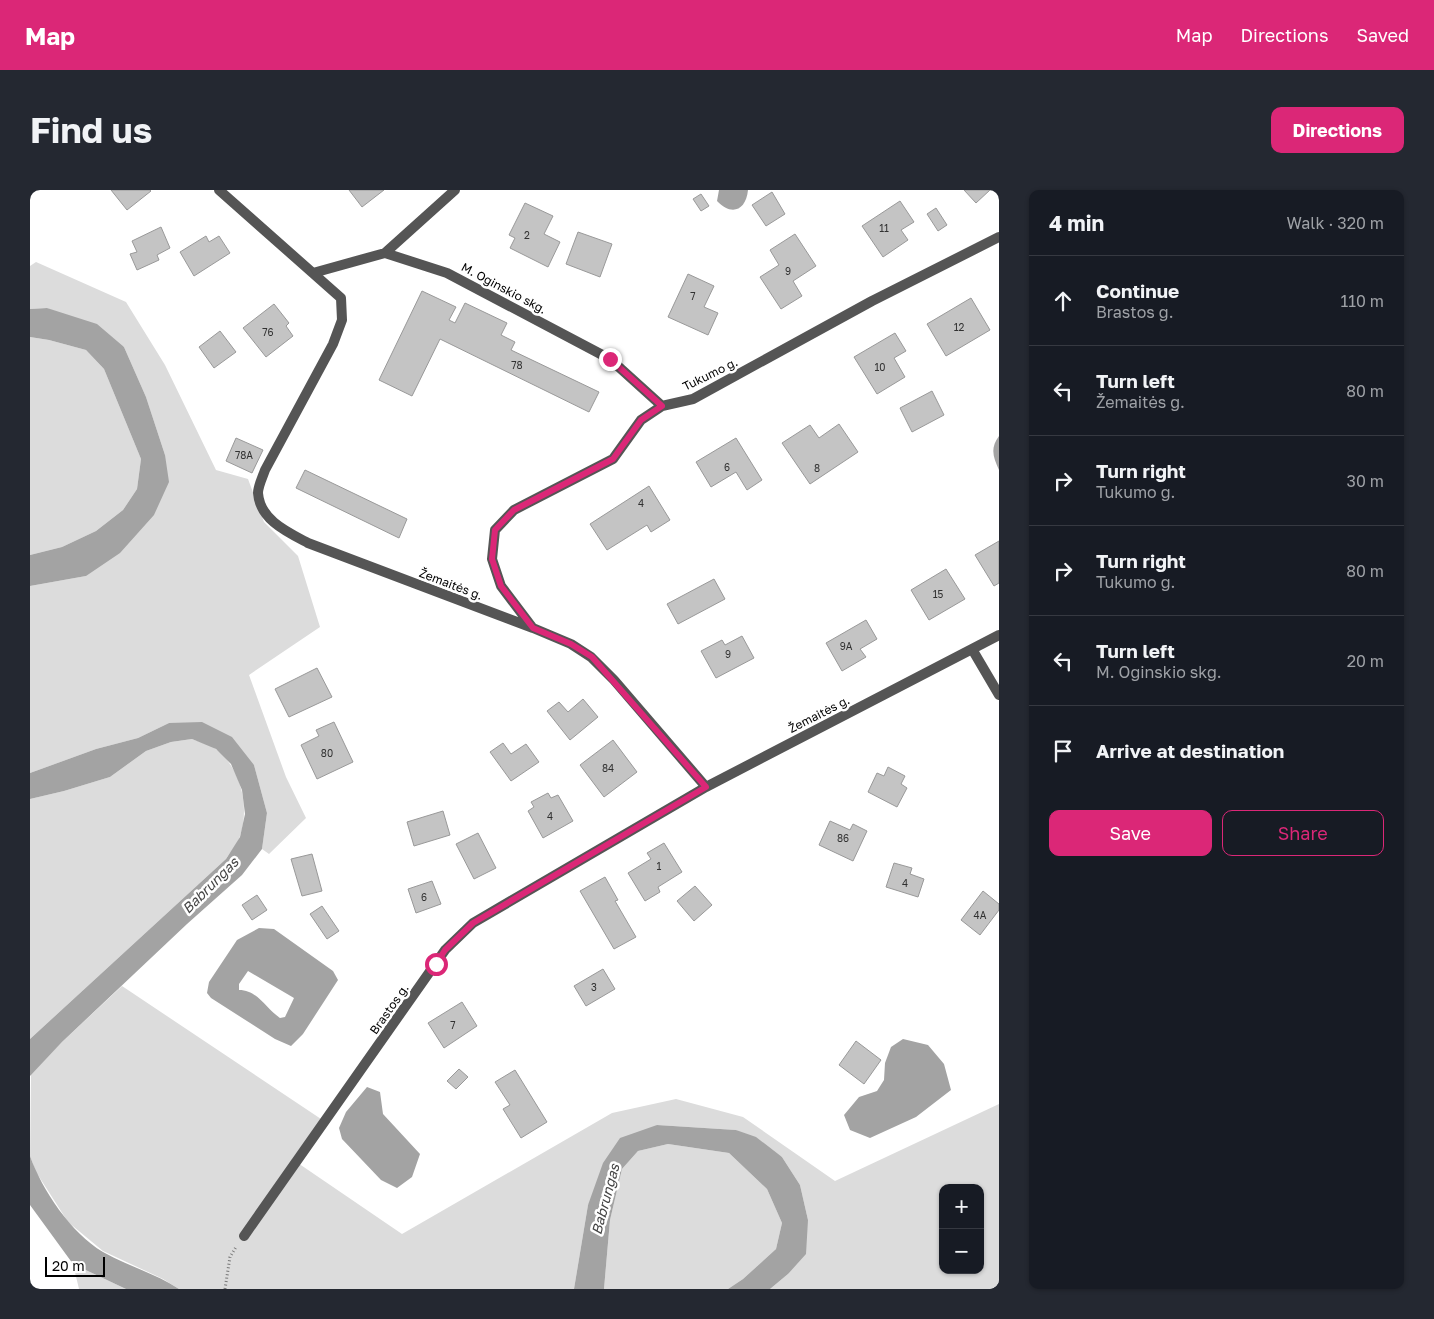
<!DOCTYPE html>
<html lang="en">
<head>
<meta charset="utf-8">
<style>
	body { margin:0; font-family:"Golos Text",sans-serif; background:#242831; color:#f1f3f6 }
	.controls { position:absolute; right:15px; bottom:15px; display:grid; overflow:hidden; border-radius:10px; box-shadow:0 1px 4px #0004 }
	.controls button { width:45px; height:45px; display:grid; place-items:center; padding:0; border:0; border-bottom:1px solid #363941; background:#171b24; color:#f1f3f6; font:25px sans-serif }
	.scale { position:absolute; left:15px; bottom:12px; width:60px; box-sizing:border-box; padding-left:5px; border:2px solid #000; border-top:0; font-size:14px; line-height:18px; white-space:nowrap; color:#000; -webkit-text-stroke:4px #fff; paint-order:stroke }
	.stop { position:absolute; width:15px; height:15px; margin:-11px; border:4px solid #db2777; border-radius:50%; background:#fff }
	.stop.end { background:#db2777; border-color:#fff; box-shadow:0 1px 5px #0008 }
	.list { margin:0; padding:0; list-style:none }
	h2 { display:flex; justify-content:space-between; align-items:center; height:65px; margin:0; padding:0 20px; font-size:21px }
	h2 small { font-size:16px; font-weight:400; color:#9ea1a6 }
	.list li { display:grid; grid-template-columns:32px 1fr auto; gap:15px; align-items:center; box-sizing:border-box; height:90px; padding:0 20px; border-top:1px solid #363941 }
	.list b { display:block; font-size:19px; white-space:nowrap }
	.list p { margin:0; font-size:16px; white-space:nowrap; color:#9ea1a6 }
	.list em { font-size:16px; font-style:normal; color:#9ea1a6 }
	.actions { display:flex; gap:10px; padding:15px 20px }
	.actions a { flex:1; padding:11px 0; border:1px solid #db2777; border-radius:10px; text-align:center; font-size:18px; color:#db2777 }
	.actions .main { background:#db2777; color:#fff }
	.icon { flex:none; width:28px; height:28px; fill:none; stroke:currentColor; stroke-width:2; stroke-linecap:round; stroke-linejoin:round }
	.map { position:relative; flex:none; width:969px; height:1099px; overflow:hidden; border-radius:10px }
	header { display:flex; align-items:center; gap:30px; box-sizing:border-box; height:70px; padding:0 25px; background:#db2777; color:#fff }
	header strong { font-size:24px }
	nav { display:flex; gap:28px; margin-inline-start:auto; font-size:18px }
	.intro { display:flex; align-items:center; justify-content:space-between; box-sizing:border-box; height:120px; padding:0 30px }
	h1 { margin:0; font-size:35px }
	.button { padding:12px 22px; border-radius:10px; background:#db2777; color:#fff; font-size:18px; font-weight:700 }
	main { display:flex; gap:30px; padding:0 30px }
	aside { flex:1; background:#171b24; border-radius:10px; box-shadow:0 1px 4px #0004 }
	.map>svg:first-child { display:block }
	.green { fill:#dcdcdc; fill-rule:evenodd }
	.water { fill:#a3a3a3; fill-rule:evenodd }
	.building { fill:#c4c4c4; stroke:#999 }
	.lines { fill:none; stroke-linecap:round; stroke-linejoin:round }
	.path { stroke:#777; stroke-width:3; stroke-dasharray:1 2.5; stroke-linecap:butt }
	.street { stroke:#555; stroke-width:10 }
	.route { stroke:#db2777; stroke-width:6 }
	.labels { text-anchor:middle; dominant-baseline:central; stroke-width:5; stroke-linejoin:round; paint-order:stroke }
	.number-label { font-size:10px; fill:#313131 }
	.street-label { font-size:12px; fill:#000; stroke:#fff }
	.water-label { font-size:14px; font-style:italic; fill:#444; stroke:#fff }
</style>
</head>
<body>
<header>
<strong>Map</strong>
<nav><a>Map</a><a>Directions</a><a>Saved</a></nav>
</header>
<div class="intro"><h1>Find us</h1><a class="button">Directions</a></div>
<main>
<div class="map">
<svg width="969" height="1099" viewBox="0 0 969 1099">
	<rect width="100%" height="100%" fill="#fff"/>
	<path class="green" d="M6 72 96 112 135 175 186 280 218 289 234 332 268 366 290 437 219 485 256 587 276 628 239 664 232 659 237 623 224 575 139 533 108 548 66 559 0 583V396L56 386 135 265 116 207 94 157 17 118 0 119V76Z
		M0 147 19 150 56 160 74 179 111 269 107 299 93 320 66 341 32 357 0 365Z
		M162 549C170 552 181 555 187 560 211 579 220 617 210 646 208 654 200 662 196 669L0 849V609L34 601 80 587 116 561 141 552Z
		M92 796 291 929 262 969 372 1044 582 923 646 909 713 927 805 991 969 914V1099H740L758 1084 778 1030 770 995 752 967 706 940 627 935 558 1015 544 1099H149L133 1089 73 1061 38 1032 6 982 0 966 1 884 32 852ZM913 998H950V1080H913Z
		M638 954 699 963 737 999 752 1033 746 1059 713 1089 698 1099H574L580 1030 592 979 608 961Z
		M43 1074 96 1099H49Z"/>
	<path class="water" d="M689 0H718C716 21 701 26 687 11Z
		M17 118 67 134 94 157 116 207 135 265 139 292 124 325 90 363 56 386 0 396V365L32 357 66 341 93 320 107 299 111 269 74 179 56 160 19 150 0 147V119Z
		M969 246V280C963 267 960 258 969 246Z
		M172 532 202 547 224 575 237 623 232 659 212 685 157 734 32 852 0 886V849L196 669 210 647 215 624 212 600 201 574 186 559 162 549 141 552 116 561 80 587 34 601 0 609V583L66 559 108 548 139 533Z
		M229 738 244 739 303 781 308 790 273 844 261 856 245 849 181 808 177 803 179 792 207 750ZM218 781 264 808 255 827 250 828C236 819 228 800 209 800V794Z
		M873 849 898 855 914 874 921 900 886 927 840 948 820 940 814 925 829 907 847 901 854 890 855 873 861 857Z
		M337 897 350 902 353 924 390 964 382 987 367 998 351 990 312 949 309 938 316 922Z
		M627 935 706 940 726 947 752 967 770 995 778 1030 776 1064 758 1084 740 1099H698L713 1089 746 1059 752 1033 737 999 699 963 638 954 608 961 592 979 580 1030 574 1099H544L558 1015 573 973 590 948Z
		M0 966C12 1000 41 1043 73 1062 97 1076 125 1083 149 1099H96L43 1074 0 1015Z"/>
	<path class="building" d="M81 0H120L121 1 97 20Z
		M319 0H354L332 17Z
		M934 0H960L946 13Z
		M742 2 755 24 736 36 722 15Z
		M671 4 679 16 671 21 663 9Z
		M870 11 884 32 871 40 878 50 853 67 832 36Z
		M495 13 523 26 514 44 530 52 518 77 480 58 485 48 479 45Z
		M906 18 917 35 908 41 897 24Z
		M131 37 140 58 127 65 129 70 107 80 100 64 107 62 102 51Z
		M548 42 582 54 570 87 536 74Z
		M765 44 786 76 763 91 772 106 751 119 730 87 749 75 740 60Z
		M176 46 179 52 189 46 200 63 164 86 150 62Z
		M658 84 684 96 674 117 688 123 678 145 638 127Z
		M392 101 426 117 419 130 425 133 435 113 477 133 471 145 485 152 481 160 569 202 559 222 410 149 382 206 349 190Z
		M941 108 960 140 916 166 897 134Z
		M244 114 259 133 256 136 263 146 236 167 213 138Z
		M190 141 206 162 184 178 169 157Z
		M865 143 876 161 864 168 875 187 847 204 824 167Z
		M902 201 914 225 882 242 870 218Z
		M809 234 828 262 780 294 752 253 780 235 789 248Z
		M206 248 233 260 222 283 196 271Z
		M706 248 732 290 717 300 706 282 681 297 666 272Z
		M275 280 377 329 369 348 266 298Z
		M619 296 640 330 621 342 617 335 577 360 560 334Z
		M969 351V393L964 396 945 365Z
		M916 379 935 409 899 430 881 400Z
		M684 389 695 409 648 434 637 414Z
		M836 430 847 449 830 459 836 467 812 481 796 453Z
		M712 446 724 468 686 488 671 461 692 450 695 455Z
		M287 478 302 507 259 527 245 499Z
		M553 509 568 527 540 550 517 521 529 512 538 522Z
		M304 532 323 572 287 589 271 555 289 546 286 540Z
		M583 550 607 582 574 607 550 575Z
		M473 553 481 564 496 554 509 572 481 591 460 562Z
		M858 577 875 586 871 594 877 598 867 617 838 602 847 583 854 586Z
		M518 603 521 608 528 605 543 631 513 648 498 621 504 617 501 612Z
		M413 621 420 645 384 656 377 632Z
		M800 631 820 640 823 634 837 641 823 671 789 655Z
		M448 643 466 678 444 689 426 654Z
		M634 653 652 682 628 697 630 702 615 711 598 683 621 669 617 663Z
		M282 664 292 701 272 706 261 669Z
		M864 673 882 678 880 684 894 689 888 707 856 697Z
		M575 687 588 710 585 711 606 747 584 759 550 701Z
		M402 691 411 714 386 723 378 699Z
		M665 696 682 715 664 731 647 711Z
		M953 701 969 714V720L950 745 931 730Z
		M227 705 237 720 222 730 212 715Z
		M292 716 309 741 297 749 280 724Z
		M573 779 585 799 556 816 544 796Z
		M432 812 447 836 414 858 398 833Z
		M826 851 851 870 834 894 809 875Z
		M429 879 438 887 426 899 417 891Z
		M485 880 517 932 491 948 473 919 480 915 465 892Z"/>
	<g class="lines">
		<path class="path" d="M195 1099 200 1067 206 1057"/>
		<path class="street" d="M189 0 311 108 312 130 303 154 235 280C233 286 228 296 228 303 230 330 257 342 278 353L503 438 541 454 561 467 584 490 676 597 969 445
			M355 63 425 0
			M283 83 355 63 417 83 580 169 632 216
			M502 437 471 396 462 369 465 340 484 320 583 269 611 230 632 216 663 209 842 111 969 47
			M942 459 969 505
			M214 1046 415 760 443 733 676 597"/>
	</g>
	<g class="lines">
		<path class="route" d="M406 774 415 760 443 733 676 597 562 467 541 454 503 438 471 396 462 369 465 340 484 320 583 269 611 230 632 216 580 169"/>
	</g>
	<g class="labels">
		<g class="number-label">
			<text x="854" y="38">11</text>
			<text x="497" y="45">2</text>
			<text x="758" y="81">9</text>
			<text x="663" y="106">7</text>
			<text x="929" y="137">12</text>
			<text x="238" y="142">76</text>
			<text x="487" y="175">78</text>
			<text x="850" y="177">10</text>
			<text x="214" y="265">78A</text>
			<text x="697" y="277">6</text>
			<text x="787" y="278">8</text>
			<text x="611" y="313">4</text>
			<text x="908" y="404">15</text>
			<text x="816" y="456">9A</text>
			<text x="698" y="464">9</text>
			<text x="297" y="563">80</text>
			<text x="578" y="578">84</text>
			<text x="520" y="626">4</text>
			<text x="813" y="648">86</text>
			<text x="629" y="676">1</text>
			<text x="875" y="693">4</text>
			<text x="394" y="707">6</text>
			<text x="950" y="725">4A</text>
			<text x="564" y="797">3</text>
			<text x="423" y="835">7</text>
		</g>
		<g class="street-label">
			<text transform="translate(474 98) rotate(28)">M. Oginskio skg.</text>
			<text transform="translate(680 184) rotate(-26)">Tukumo g.</text>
			<text transform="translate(421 394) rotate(21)">Žemaitės g.</text>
			<text transform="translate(789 524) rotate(-27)">Žemaitės g.</text>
			<text transform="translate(359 819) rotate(-55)">Brastos g.</text>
		</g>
		<g class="water-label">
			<text transform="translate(180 695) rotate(-45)">Babrungas</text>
			<text transform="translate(575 1009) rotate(-75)">Babrungas</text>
		</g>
	</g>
</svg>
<div class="controls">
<button>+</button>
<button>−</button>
</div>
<div class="scale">20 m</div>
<div class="stop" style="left:406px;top:774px"></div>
<div class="stop end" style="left:580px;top:169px"></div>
</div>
<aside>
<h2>4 min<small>Walk · 320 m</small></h2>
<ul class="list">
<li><svg class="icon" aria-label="ahead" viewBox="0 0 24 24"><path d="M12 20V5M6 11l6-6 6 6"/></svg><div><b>Continue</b><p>Brastos g.</p></div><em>110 m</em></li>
<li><svg class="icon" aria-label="left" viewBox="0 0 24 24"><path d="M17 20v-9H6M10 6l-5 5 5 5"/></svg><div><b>Turn left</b><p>Žemaitės g.</p></div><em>80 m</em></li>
<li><svg class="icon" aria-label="right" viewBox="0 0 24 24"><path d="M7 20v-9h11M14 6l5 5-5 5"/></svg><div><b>Turn right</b><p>Tukumo g.</p></div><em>30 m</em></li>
<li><svg class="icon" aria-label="right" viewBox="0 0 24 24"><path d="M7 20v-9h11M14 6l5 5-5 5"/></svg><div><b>Turn right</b><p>Tukumo g.</p></div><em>80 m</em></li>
<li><svg class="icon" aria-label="left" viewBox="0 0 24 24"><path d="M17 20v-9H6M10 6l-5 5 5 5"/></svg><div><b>Turn left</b><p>M. Oginskio skg.</p></div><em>20 m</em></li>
<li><svg class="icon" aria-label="arrive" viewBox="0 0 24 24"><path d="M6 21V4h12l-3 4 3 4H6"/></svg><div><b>Arrive at destination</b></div></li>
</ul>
<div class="actions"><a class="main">Save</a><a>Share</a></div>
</aside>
</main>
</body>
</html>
